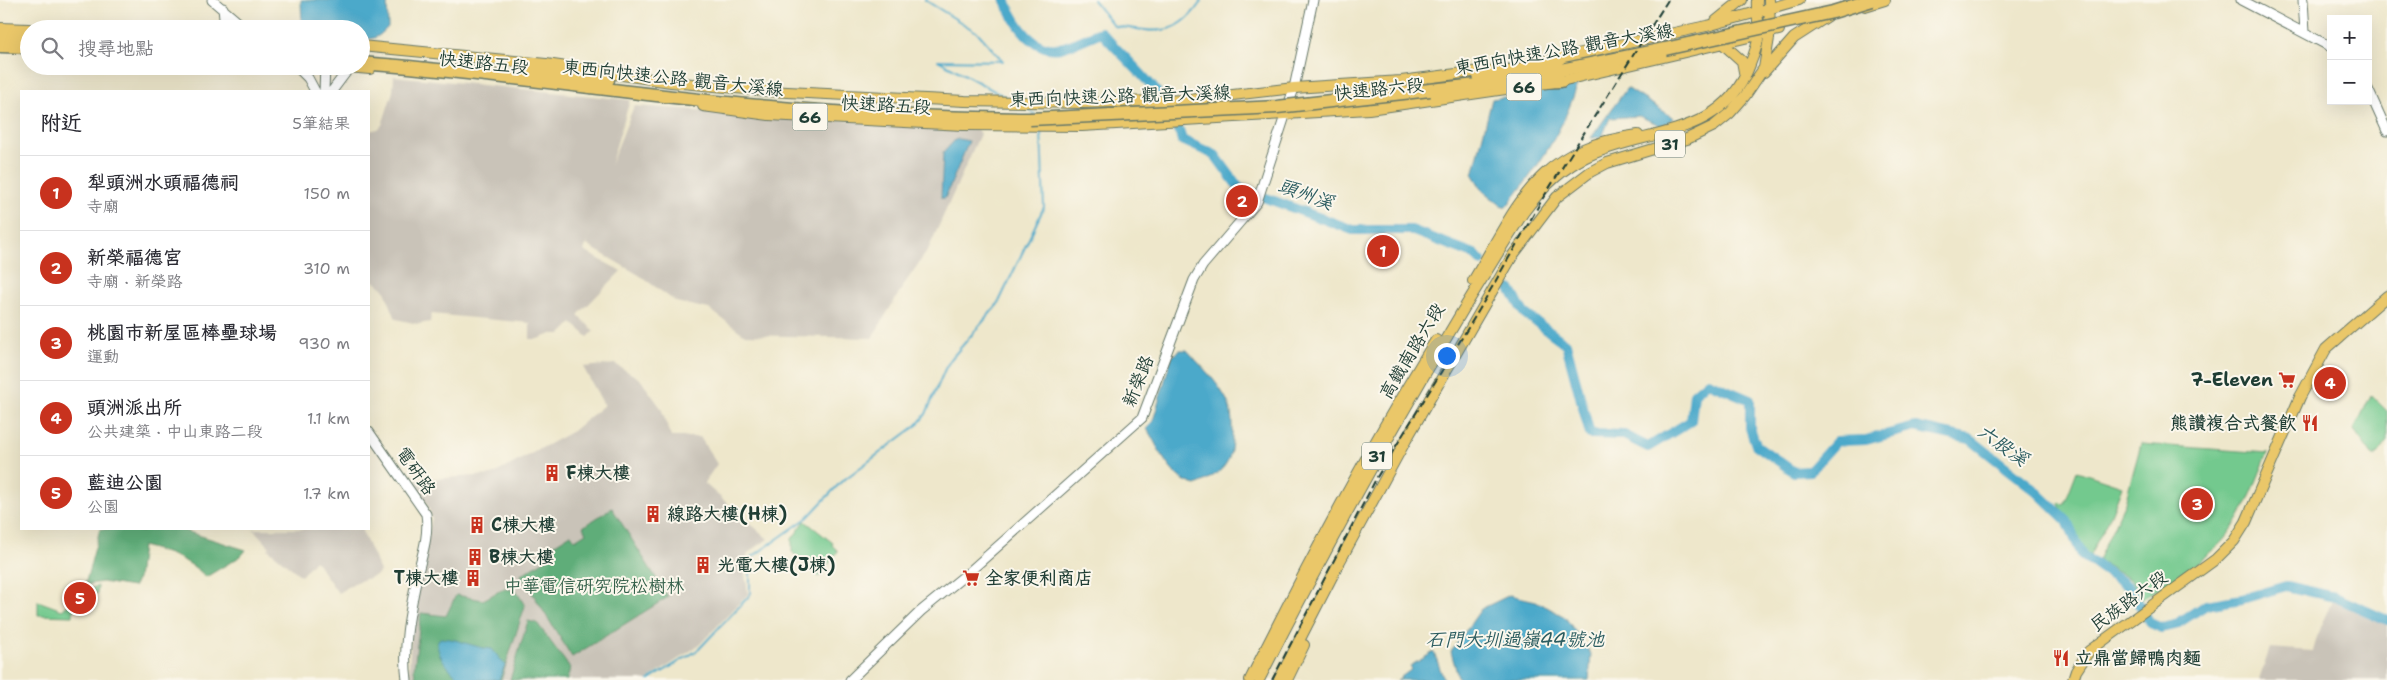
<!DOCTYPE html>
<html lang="zh-TW">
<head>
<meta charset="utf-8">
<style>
	body { margin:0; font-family:"Shantell Sans","LXGW WenKai TC",sans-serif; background:#f7f7f7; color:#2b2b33 }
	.controls { position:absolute; right:15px; top:15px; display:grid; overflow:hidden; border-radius:0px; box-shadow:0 5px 20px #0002 }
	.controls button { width:45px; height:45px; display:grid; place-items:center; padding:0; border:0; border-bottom:1px solid #e1e1e2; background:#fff; color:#2b2b33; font:25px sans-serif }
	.you { position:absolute; left:1446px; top:355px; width:18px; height:18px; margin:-12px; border:4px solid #fff; border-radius:50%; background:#1a73e8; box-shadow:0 0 0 8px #1a73e833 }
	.badge { display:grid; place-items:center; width:32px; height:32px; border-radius:50%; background:#c8321e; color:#fff; font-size:16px; font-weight:700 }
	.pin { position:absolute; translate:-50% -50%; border:2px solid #fff; box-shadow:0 1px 5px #0006 }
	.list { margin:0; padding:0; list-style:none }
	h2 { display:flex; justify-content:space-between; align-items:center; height:65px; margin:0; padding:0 20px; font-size:21px }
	h2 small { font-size:16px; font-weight:400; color:#7c7c81 }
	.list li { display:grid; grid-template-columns:32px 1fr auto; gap:15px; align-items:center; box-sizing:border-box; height:75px; padding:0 20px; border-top:1px solid #e1e1e2 }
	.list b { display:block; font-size:19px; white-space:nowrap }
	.list p { margin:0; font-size:16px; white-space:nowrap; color:#7c7c81 }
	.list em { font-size:16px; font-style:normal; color:#7c7c81 }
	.icon { flex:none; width:28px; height:28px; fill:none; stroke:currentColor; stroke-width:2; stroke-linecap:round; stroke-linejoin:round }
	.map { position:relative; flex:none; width:2387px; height:680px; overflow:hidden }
	.search { position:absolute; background:#fff; box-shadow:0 5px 20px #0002; left:20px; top:20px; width:350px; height:55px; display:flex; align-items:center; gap:12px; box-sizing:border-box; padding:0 18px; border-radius:28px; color:#7c7c81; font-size:19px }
	.panel { position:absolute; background:#fff; box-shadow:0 5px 20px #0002; left:20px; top:90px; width:350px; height:440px; border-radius:0px }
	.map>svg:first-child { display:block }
	.industrial { fill:#c9c3b8 }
	.green { fill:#73c98e; stroke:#498361 }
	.forest { fill:#5ead79; stroke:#3e7556 }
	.water { fill:#4ba9ca; stroke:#35737f }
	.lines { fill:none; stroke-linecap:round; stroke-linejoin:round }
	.stream { stroke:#4ba9ca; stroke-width:2 }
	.river { stroke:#4ba9ca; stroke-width:10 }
	.minor-casing { stroke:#677869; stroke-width:11 }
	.major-casing { stroke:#677869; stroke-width:12 }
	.highway-casing { stroke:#677869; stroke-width:15 }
	.minor { stroke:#fff; stroke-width:9 }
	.major { stroke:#eac769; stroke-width:10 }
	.highway { stroke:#eac769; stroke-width:12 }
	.rail { stroke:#1f3d34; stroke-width:2; stroke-dasharray:8 4; stroke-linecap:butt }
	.highway-bridge-casing { stroke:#677869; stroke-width:15; stroke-linecap:butt }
	.highway-bridge { stroke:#eac769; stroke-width:12 }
	.labels { text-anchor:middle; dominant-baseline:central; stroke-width:4; stroke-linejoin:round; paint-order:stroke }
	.shield { fill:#fbf7ec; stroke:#61756b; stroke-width:1 }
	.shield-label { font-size:16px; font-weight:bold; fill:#1f3d34 }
	.street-label { font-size:18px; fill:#1f3d34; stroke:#fbf7ec }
	.poi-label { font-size:18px; font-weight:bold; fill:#1f3d34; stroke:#fbf7ec; text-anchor:start }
	.park-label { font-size:18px; fill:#34604a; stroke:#fbf7ec }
	.water-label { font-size:19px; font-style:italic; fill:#2c5d61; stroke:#fbf7ec }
</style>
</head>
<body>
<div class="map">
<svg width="2387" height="680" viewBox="0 0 2387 680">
	<rect width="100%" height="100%" fill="#fbf7ec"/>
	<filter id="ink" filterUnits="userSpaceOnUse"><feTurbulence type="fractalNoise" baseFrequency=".02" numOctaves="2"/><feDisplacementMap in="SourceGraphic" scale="10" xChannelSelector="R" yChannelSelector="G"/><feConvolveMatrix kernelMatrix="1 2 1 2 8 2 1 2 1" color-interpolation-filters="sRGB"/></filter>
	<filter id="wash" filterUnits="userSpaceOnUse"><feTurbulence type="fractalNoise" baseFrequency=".0096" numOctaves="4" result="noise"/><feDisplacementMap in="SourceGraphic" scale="20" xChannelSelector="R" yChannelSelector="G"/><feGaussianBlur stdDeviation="1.12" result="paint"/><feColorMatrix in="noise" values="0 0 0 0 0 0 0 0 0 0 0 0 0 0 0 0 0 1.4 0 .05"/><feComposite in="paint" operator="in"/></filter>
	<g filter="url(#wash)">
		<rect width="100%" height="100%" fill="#eee7cb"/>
		<path class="industrial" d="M394 76 630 100 610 166 634 106 977 129 980 134 928 250 905 283 872 338 745 335 709 309 676 302 639 275 587 245 590 232 584 251 621 271 578 315 594 331 588 337 572 323 561 334H552L538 339H530V323L431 314 430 322 418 324 396 319 384 289 369 277V131L378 129 382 125 393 91Z
			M615 364 640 379 661 408 671 437H700L717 464 704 483 768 539 748 553 744 568 748 594 699 645 647 680H411L409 669 413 610 432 518 427 503 410 480 492 475 573 431 604 405 583 367Z
			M253 529H361L380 571 377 575 354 583 338 593 315 560 301 576 268 549 270 547Z
			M2333 599 2387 622V680H2259L2270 648 2313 651 2320 627Z"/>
		<path class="green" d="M2371 395 2387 411V441L2377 455H2372L2354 430Z
			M2141 444 2268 453C2257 478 2248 507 2232 529 2211 560 2172 579 2142 599L2132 581 2098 560 2125 502Z
			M2077 471 2122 486 2111 515 2089 557 2081 549 2059 504 2060 502 2064 505Z
			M805 521 833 543 832 545 838 551 819 577 792 552V539Z
			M98 586 97 594C84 594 73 602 73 616L38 615V601L62 610 85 591Z"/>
		<path class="forest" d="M612 508 668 597 572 657 521 575 556 553 552 546 571 534 575 540 586 533 583 527Z
			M100 529H129L143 532 144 529H179L246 550 241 556 206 577C189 559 166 552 142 546L138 579 133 587 102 582 85 585Z
			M505 588 517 592 525 606 501 680H416L414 669 421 613 446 616 456 595 483 600Z
			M528 621 537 623 570 668 567 680H510Z"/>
		<path class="water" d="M301 0H387L388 27C379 37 374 40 361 39V29H302Z
			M1577 85C1564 130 1536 170 1507 206H1502L1483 191 1473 175 1492 99Z
			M1627 88 1674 118 1662 126 1639 116 1610 118 1602 137 1591 138Z
			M959 139 969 141 945 198H941L943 153 955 140Z
			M1180 350H1187C1199 364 1215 379 1224 395 1231 406 1232 416 1232 428 1233 461 1227 471 1196 485 1169 479 1161 451 1147 429L1153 421 1172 356Z
			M1510 595 1536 601 1565 617 1591 654 1589 680H1459L1451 652 1481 609Z
			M440 638C458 638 474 648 492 649L505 665 499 680H460C450 668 438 660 437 642Z
			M1434 652 1444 680H1397L1412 669 1410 666Z"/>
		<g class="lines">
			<path class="stream" d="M925 0 978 33 1003 61 938 60 1007 98
				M1093 0 1114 26C1154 31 1177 40 1202 0
				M1022 106 1035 114
				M649 680 698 650 750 595V562L752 557 807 518 841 482 917 425 926 414 945 369 951 359 998 304 1044 207 1041 131"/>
			<path class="river" d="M1005 0C1014 21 1032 53 1060 48 1074 45 1088 37 1101 32 1130 65 1171 96 1182 140L1215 155 1239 188 1353 230H1411L1474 254 1481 261
				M1510 289 1524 313 1566 344 1590 434 1624 435 1648 447 1691 421 1694 394 1708 382 1750 400V428L1756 445 1794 472 1810 471 1837 441 1866 440 1915 427 1970 439 2035 490 2067 521 2082 555 2129 587 2150 623 2162 628 2175 625 2206 605 2242 599 2286 586 2335 597 2387 620"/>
		</g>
	</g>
	<g filter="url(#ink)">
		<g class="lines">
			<g class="minor-casing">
				<path id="minor" d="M212 0 246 29
					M2241 0 2331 47
					M2303 0 2305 32
					M223 8 225 29
					M296 66 308 78 315 91
					M2368 89 2387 131
					M324 91 325 66
					M332 91 350 67
					M369 432 426 514C429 534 423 552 418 572 411 607 402 644 407 680
					M850 680 921 611 969 572 1142 418 1194 280 1203 265 1257 202 1294 88 1313 0"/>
			</g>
			<g class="major-casing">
				<path id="major" d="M1865 6 1885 0
					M1716 21 1742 0
					M0 28 29 29
					M1722 43 1742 61 1745 77
					M361 46 546 64 671 82 768 91 965 101 1082 103 1189 100 1294 88 1401 81 1488 70
					M1554 59 1711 25 1799 0
					M336 66 370 69
					M1764 72 1794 38 1828 16
					M703 106 769 115 963 125 1082 126 1369 109 1561 81 1779 30
					M1473 281C1520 202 1537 148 1638 135
					M1250 680C1307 565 1368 449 1436 340
					M1259 680C1340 520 1427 364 1523 213 1541 189 1561 168 1588 156 1645 129 1722 138 1749 67 1753 57 1758 45 1759 34 1759 23 1756 12 1757 0
					M1279 680 1340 561 1406 440 1513 255 1557 197 1590 172 1607 163 1687 139 1714 126 1730 113 1745 96 1764 68 1770 32 1769 0
					M1287 680 1304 645
					M2073 680 2076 671 2089 651 2216 559 2234 541 2246 522 2300 397 2326 349 2387 296"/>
			</g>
			<g class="highway-casing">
				<path id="highway" d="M0 36 29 37
					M0 46 29 47
					M361 63C498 73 634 95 770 107 857 115 944 118 1030 119
					M1536 64 1560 58
					M522 70 608 80
					M1479 76 1546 65
					M1538 82 1561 81
					M1430 90 1496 83 1665 49"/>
			</g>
			<use href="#minor" class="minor"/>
			<use href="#major" class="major"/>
			<use href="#highway" class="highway"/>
			<path class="rail" d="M1272 680 1377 477 1479 310 1543 198 1668 0"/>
			<g class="highway-bridge-casing">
				<path id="highway-bridge" d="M1665 49 1833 12 1872 0
					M1030 119 1277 107 1430 90"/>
			</g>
			<use href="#highway-bridge" class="highway-bridge"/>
		</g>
	</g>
	<defs>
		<g id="supermarket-bare" transform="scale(1.35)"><path d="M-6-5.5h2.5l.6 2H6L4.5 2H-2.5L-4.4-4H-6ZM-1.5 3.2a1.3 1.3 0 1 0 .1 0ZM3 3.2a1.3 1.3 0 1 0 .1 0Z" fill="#c8321e" stroke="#fbf7ec" stroke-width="2.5" paint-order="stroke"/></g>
		<g id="restaurant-bare" transform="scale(1.35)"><path d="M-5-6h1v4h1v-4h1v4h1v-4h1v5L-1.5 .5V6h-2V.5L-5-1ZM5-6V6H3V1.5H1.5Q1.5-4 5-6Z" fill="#c8321e" stroke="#fbf7ec" stroke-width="2.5" paint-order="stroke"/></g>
		<g id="building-bare" transform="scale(1.35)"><path d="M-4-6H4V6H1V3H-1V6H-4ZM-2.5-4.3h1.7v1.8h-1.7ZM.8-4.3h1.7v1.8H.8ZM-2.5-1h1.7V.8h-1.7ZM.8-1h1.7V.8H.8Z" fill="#c8321e" stroke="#fbf7ec" stroke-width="2.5" paint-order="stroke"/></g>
	</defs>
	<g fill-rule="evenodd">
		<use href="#supermarket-bare" x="2287" y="380"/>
		<use href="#restaurant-bare" x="2310" y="423"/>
		<use href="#building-bare" x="552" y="473"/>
		<use href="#building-bare" x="653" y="514"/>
		<use href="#building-bare" x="477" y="525"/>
		<use href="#building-bare" x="475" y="557"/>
		<use href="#building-bare" x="703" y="565"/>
		<use href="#building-bare" x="473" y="578"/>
		<use href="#supermarket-bare" x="971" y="578"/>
		<use href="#restaurant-bare" x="2061" y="658"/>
	</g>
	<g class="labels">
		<g class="shield">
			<rect x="1506.5" y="73.5" width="35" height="27" rx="4"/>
			<rect x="792.5" y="103.5" width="35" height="27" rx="4"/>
			<rect x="1655" y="130.5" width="30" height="27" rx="4"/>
			<rect x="1362" y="442.5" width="30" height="27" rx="4"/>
		</g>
		<g class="shield-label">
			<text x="1524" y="87">66</text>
			<text x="810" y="117">66</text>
			<text x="1670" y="144">31</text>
			<text x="1377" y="456">31</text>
		</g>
		<g class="street-label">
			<text transform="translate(1564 49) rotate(-10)">東西向快速公路 觀音大溪線</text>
			<text transform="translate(484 63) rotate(6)">快速路五段</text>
			<text transform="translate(673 78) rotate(6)">東西向快速公路 觀音大溪線</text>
			<text transform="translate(1379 89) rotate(-6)">快速路六段</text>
			<text transform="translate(1120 96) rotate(-2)">東西向快速公路 觀音大溪線</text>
			<text transform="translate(886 105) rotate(3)">快速路五段</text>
			<text transform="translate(1412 351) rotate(-59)">高鐵南路六段</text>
			<text transform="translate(1138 381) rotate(-68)">新榮路</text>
			<text transform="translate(416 471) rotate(55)">電研路</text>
			<text transform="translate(2129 601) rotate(-36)">民族路六段</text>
		</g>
		<g class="poi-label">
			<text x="2273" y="380" text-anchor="end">7-Eleven</text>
			<text x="2296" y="423" text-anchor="end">熊讚複合式餐飲</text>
			<text x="566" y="473">F棟大樓</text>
			<text x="667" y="514">線路大樓(H棟)</text>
			<text x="491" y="525">C棟大樓</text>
			<text x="489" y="557">B棟大樓</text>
			<text x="717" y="565">光電大樓(J棟)</text>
			<text x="459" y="578" text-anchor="end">T棟大樓</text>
			<text x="985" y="578">全家便利商店</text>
			<text x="2075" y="658">立鼎當歸鴨肉麵</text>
		</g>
		<g class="park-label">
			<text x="594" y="586">中華電信研究院松樹林</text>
		</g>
		<g class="water-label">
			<text transform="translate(1306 194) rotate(20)">頭州溪</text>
			<text transform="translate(2003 445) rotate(35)">六股溪</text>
			<text x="1515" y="639">石門大圳過嶺44號池</text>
		</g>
	</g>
</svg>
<div class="controls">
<button>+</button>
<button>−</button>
</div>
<div class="you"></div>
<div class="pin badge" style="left:1383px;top:251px">1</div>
<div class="pin badge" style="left:1242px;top:201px">2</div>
<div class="pin badge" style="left:2197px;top:504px">3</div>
<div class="pin badge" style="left:2330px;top:383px">4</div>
<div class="pin badge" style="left:80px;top:598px">5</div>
<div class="search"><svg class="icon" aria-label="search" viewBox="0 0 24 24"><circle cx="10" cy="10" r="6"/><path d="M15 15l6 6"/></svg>搜尋地點</div>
<section class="panel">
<h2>附近<small>5筆結果</small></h2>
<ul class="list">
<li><span class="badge">1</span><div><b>犁頭洲水頭福德祠</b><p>寺廟</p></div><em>150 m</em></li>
<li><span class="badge">2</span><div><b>新榮福德宮</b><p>寺廟 · 新榮路</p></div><em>310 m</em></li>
<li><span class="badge">3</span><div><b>桃園市新屋區棒壘球場</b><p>運動</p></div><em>930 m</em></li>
<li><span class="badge">4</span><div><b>頭洲派出所</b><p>公共建築 · 中山東路二段</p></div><em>1.1 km</em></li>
<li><span class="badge">5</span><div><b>藍迪公園</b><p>公園</p></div><em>1.7 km</em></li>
</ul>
</section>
</div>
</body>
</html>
